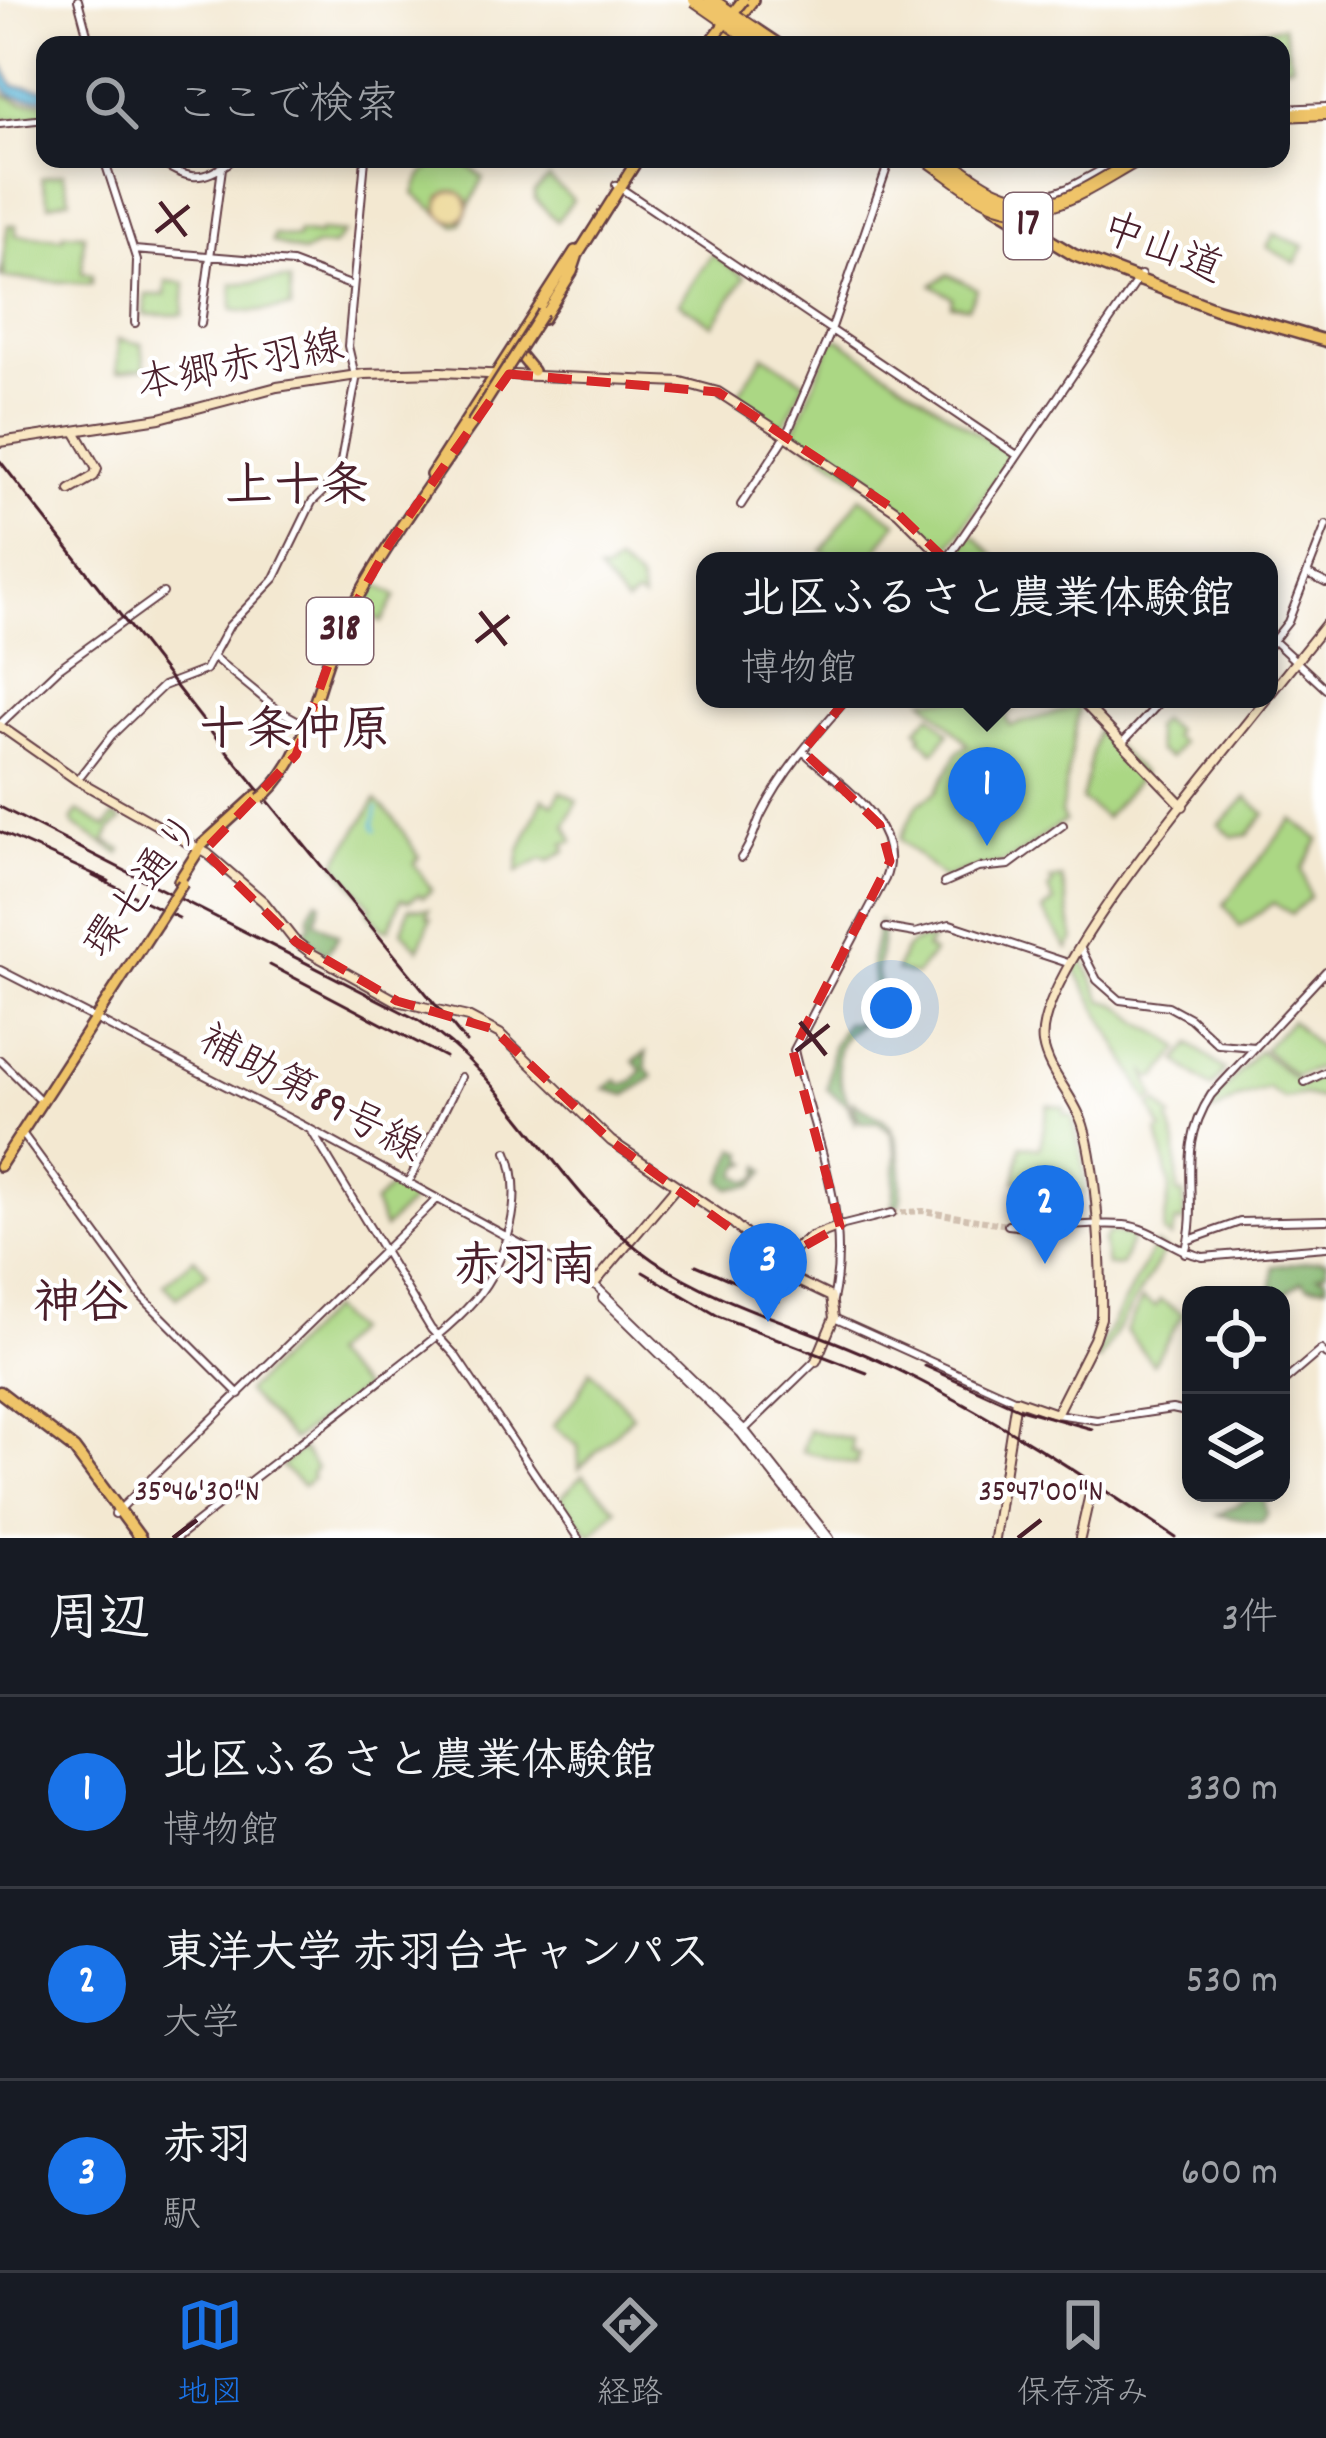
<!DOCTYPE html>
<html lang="ja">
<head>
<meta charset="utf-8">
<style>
	body { margin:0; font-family:Dekko,"Klee One",sans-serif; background:#242831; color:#f1f3f6 }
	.controls { position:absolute; right:36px; bottom:36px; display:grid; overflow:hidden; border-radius:24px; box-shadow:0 6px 18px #0003 }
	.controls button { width:108px; height:108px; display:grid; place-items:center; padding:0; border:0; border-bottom:3px solid #363941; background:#171b24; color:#f1f3f6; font:60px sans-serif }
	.you { position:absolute; left:891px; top:1008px; width:42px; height:42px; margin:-30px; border:9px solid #fff; border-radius:50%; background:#1a73e8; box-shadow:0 0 0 18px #1a73e833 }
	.badge { display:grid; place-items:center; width:78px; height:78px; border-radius:50%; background:#1a73e8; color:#fff; font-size:39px; font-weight:700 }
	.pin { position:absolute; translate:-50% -99px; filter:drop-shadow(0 3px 6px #0008) }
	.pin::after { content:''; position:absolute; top:63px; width:42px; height:36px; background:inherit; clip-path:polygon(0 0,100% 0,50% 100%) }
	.popup { position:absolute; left:696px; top:552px; width:582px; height:156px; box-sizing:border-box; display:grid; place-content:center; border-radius:24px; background:#171b24; filter:drop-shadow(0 3px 9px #0005); font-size:39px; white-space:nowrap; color:#9ea1a6 }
	.popup b { font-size:45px; color:#f1f3f6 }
	.popup::after { content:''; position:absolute; left:50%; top:100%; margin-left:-24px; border:24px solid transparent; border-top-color:#171b24 }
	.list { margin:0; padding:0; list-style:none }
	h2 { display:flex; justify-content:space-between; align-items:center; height:156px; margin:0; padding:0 48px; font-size:51px }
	h2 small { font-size:39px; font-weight:400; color:#9ea1a6 }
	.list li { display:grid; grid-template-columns:78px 1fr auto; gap:36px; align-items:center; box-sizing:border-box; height:192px; padding:0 48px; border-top:3px solid #363941 }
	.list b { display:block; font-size:45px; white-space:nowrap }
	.list p { margin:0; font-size:39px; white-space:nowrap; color:#9ea1a6 }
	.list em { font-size:39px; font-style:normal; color:#9ea1a6 }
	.icon { flex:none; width:66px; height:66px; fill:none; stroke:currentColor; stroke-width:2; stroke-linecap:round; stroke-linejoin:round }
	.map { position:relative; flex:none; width:1326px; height:1538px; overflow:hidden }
	.search { position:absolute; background:#171b24; box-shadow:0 6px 18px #0003; left:36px; right:36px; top:36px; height:132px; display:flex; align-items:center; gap:30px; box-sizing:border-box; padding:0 42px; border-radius:24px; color:#9ea1a6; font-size:45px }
	.sheet { height:732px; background:#171b24 }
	nav { display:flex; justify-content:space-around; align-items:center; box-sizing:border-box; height:168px; border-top:3px solid #363941; background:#171b24; font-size:33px; color:#9ea1a6 }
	nav a { display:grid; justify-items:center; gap:6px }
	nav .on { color:#1a73e8 }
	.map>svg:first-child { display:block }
	.green { fill:#abd784; stroke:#7a7b58; stroke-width:3 }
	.forest { fill:#88b872; stroke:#696c4e; stroke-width:3 }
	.sand { fill:#eeda9e; stroke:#9c7c64; stroke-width:3 }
	.water { fill:#5bb7d9; stroke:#526b82; stroke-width:3 }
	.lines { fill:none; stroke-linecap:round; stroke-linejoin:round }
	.stream { stroke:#5bb7d9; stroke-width:3 }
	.tertiary-tunnel { stroke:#d1c0b0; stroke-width:6; stroke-dasharray:6 3; stroke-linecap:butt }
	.tertiary-casing { stroke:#633d44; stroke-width:10 }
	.secondary-casing { stroke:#633d44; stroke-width:12 }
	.primary-casing { stroke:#633d44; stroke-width:14 }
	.trunk-casing { stroke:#633d44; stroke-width:15 }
	.motorway-casing { stroke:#633d44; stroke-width:16 }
	.tertiary { stroke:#fff; stroke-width:6 }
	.secondary { stroke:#f9e7c3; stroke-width:8 }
	.primary { stroke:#efc469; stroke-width:9 }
	.trunk { stroke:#efc469; stroke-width:10 }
	.motorway { stroke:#efc469; stroke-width:12 }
	.rail { stroke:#4a1f2b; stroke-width:3 }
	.primary-bridge-casing { stroke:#633d44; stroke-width:14; stroke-linecap:butt }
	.motorway-bridge-casing { stroke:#633d44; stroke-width:16; stroke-linecap:butt }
	.primary-bridge { stroke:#efc469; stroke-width:9 }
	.motorway-bridge { stroke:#efc469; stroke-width:12 }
	.marked { fill:none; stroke:#d62828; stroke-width:9; stroke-dasharray:24 15; stroke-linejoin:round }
	.ticks { fill:none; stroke:#4a1f2b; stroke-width:4.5 }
	.labels { text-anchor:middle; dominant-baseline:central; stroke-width:9; stroke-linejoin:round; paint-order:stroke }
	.shield { fill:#fff; stroke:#80626b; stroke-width:3 }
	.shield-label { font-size:39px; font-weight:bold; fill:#4a1f2b }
	.street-label { font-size:42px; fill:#4a1f2b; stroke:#fff }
	.quarter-label { font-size:48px; font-weight:bold; fill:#4a1f2b; stroke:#fff }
	.ticks-label { font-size:30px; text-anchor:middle; fill:#4a1f2b; stroke:#fff; stroke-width:9; stroke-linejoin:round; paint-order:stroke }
</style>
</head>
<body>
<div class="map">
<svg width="1326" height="1538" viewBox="0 0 1326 1538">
	<rect width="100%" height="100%" fill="#fff"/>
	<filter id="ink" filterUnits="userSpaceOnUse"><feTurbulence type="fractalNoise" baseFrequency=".00833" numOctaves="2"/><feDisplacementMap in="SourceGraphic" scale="24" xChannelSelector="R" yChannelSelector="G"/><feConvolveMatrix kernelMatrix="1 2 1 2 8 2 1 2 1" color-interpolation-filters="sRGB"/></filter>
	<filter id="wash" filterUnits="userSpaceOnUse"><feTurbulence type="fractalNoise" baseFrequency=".004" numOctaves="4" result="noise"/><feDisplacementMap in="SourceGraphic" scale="48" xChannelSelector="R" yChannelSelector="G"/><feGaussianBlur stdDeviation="2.7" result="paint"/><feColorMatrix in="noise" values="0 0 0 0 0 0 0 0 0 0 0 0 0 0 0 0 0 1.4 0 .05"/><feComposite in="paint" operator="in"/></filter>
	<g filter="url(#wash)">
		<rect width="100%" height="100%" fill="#f3e8d1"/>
		<path class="green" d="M1283 26 1292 64 1281 66V45H1249L1247 32Z
			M0 93 22 103 45 102 44 117 0 120Z
			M463 161 483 178 461 224 455 226 414 194C421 168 437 159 463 161Z
			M63 173 70 199 49 205 41 178Z
			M549 178 573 200 557 221 535 199 534 192Z
			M8 225H16V235L63 238 64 233 84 234 82 273 92 275 91 284 4 278V264L0 279Z
			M320 231 344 233 333 246H316L303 253 272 242 274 235 297 238 298 232 319 235Z
			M1274 234 1304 246 1295 263 1267 247Z
			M712 254 745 277 713 325 679 303Z
			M948 274 977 289 968 307 951 305 952 297 932 285Z
			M282 280 290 281 291 308 252 312 232 310V284Z
			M166 281 185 283 183 315H145L146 295H165Z
			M118 339 142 344 145 368 117 372Z
			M839 339 1011 456 949 548 939 544 895 503 796 436 795 430 832 340Z
			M764 355 805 382 782 429 736 397Z
			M860 497 897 522 869 561H840L822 551Z
			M974 535 975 536 999 561H958L965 543Z
			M617 563 639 581 643 600 636 596 626 604 598 572 607 571Z
			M378 585 396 596 382 622 362 608Z
			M924 699H1023L1009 713 1003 709 1010 726 1079 706 1061 813 1065 821C1046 831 1029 850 1010 860 990 869 968 866 944 879L900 839 918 804 936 792 958 752 968 744Z
			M931 714 949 733 934 752 920 738 922 734 917 729Z
			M1160 720 1175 730 1172 736 1181 743 1170 758 1158 752 1153 728Z
			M1097 728 1143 774 1105 818 1082 800Z
			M561 791 577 801 566 825 573 841 564 844 566 850 549 861 542 859 517 872 520 851 543 798 553 804Z
			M1247 797 1265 814 1248 835 1233 837 1219 825Z
			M376 800 394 818 419 857 414 864 432 890 423 897 419 894 409 901 401 899 389 929H382L368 911 371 907 336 863Z
			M78 811 106 827 115 815 122 820 111 829 105 841 122 850 120 854 75 826 72 821Z
			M1292 819 1319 840 1302 869 1310 897 1292 914 1273 903 1240 927 1224 904Z
			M1062 878 1074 939 1068 949 1043 911 1054 902 1048 889 1053 885 1050 880Z
			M409 908 429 909 427 916 431 918 419 949 402 931Z
			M929 939 932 941 926 948 933 953 916 975 896 971C904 949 906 942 929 939Z
			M1081 956 1103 1001C1123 1003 1130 1016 1146 1026 1159 1034 1168 1036 1180 1048L1158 1077H1150L1145 1071 1155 1098 1149 1102 1073 965Z
			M1291 1020 1326 1055 1322 1067 1295 1076 1264 1049Z
			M1191 1044 1225 1070 1211 1088 1177 1061Z
			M1259 1050 1302 1085 1326 1074V1100L1305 1095 1284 1099 1268 1089 1236 1099 1213 1113 1209 1107Z
			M1158 1102 1172 1118 1169 1121 1176 1144 1178 1194H1184V1223L1176 1222 1171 1238 1163 1233 1170 1186 1158 1132 1162 1130 1151 1106Z
			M1048 1105 1065 1108 1064 1114 1072 1116 1082 1155 1086 1194 1015 1181 1021 1145 1040 1148Z
			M392 1186 413 1200 384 1228 374 1203Z
			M1109 1232 1133 1236 1121 1265 1107 1266 1103 1241Z
			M1155 1244 1165 1250 1099 1361 1094 1358Z
			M194 1258 208 1273 177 1297 164 1284Z
			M1142 1299 1155 1307 1160 1300 1183 1314 1153 1364 1126 1331Z
			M330 1309 352 1330 329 1355 363 1389 293 1440 246 1392Z
			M590 1370 633 1415 579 1469 578 1446 553 1426 577 1397Z
			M809 1430 852 1439V1452L859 1454 856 1465 802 1451Z
			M302 1449 316 1468 311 1474 313 1478 303 1486 281 1466Z
			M583 1475 616 1509 591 1535 560 1498Z"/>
		<path class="forest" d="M317 900 321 903 315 921 339 936 326 954 308 938 298 935 310 927 309 914Z
			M880 920 883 931 877 973 883 1001 857 1021 875 1005 871 960Z
			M882 1008C874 1022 863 1021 852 1030 824 1052 844 1096 857 1119L855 1123 846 1104 827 1089 833 1045 846 1023H860Z
			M646 1052V1067L653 1077 627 1095 605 1089 617 1080 622 1085 633 1081 642 1070 634 1061Z
			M852 1100C862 1110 874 1112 885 1121 903 1136 903 1185 900 1205L893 1207 896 1152 890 1131 878 1122H860Z
			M736 1149 745 1153 744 1160 749 1163 741 1166 737 1175 749 1182 759 1177 761 1166 766 1171 753 1186 730 1188 722 1181Z
			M1320 1260 1326 1261V1271L1318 1275 1326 1278V1286H1308L1302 1281 1281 1297 1272 1292 1273 1266Z
			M1255 1495H1263L1267 1514 1262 1522 1218 1515Z"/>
		<path class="sand" d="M438 206a15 15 0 1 1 30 0a15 15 0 1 1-30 0Z"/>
		<path class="water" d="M0 61 14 86 45 89V98C11 100 0 97 0 61Z"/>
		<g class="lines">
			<path class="stream" d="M978 808 984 815
				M376 830 373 825 377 808
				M975 838 1002 810"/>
		</g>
	</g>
	<g filter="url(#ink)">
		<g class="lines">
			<path class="tertiary-tunnel" d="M892 1213 923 1211 1008 1225"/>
			<g class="tertiary-casing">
				<path id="tertiary" d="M78 0 90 45
					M1281 109 1326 107
					M0 124 45 119
					M104 159 137 261 135 323
					M154 159C190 180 199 184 234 159
					M616 185 1017 455
					M1042 197 1068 188 1122 159
					M134 250 292 263 353 286
					M201 324 222 168
					M741 505 786 436 829 336 890 159
					M946 561 1141 275
					M1310 575 1326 583
					M1274 641 1326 689
					M1269 646 1288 622 1326 525
					M212 656 278 710 302 723
					M0 724 58 669 163 593
					M1122 743 1163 699
					M803 751C837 783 907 825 885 879L794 1050C813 1134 852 1212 833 1300
					M77 780 112 735 163 686 205 670 229 626 275 578 312 502 338 477 356 380 348 346 365 159
					M741 858C752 844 754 830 761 815 782 772 816 734 847 699
					M944 883 978 868 1009 865 1063 825
					M886 928 915 933 950 924 1068 963
					M1080 947 1097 980 1120 1000 1168 1006 1190 1018 1218 1044 1255 1047
					M0 970 304 1126 594 1284 745 1430 830 1538
					M0 1060 38 1098
					M1305 1082 1326 1072
					M311 1130 431 1329 455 1355 578 1538
					M22 1133 142 1297 239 1394
					M408 1183 461 1077
					M1008 1225C1047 1231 1085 1222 1124 1225 1153 1228 1174 1251 1203 1257L1326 1247
					M840 1226 892 1213
					M1189 1240 1240 1222 1326 1220
					M1185 1253C1202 1196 1173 1154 1211 1095L1326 971
					M602 1298 740 1433 823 1538
					M834 1318 1016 1400
					M1281 1384 1321 1350 1326 1355
					M1056 1414 1097 1420 1172 1409 1191 1413
					M743 1431 815 1361
					M115 1514 437 1199
					M177 1538C247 1482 320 1429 390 1373 421 1348 456 1324 480 1293 508 1255 525 1197 507 1152"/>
			</g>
			<g class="secondary-casing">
				<path id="secondary" d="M0 442 160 418 277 387 364 374 440 372 681 382 718 392 786 436 898 512 947 561
					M70 490 94 476 97 469 75 431
					M1269 695 1326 624
					M1080 699 1183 806
					M0 726 77 780 208 854 264 902 294 940 311 953 397 1001 468 1017 500 1034 611 1141 734 1224 776 1262 779 1272 831 1297 834 1318 816 1361
					M776 1262 811 1237 840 1226
					M594 1284 676 1187
					M994 1538 1016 1400 1056 1414 1094 1339 1101 1318C1102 1270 1097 1170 1083 1125 1074 1096 1048 1073 1043 1043 1032 976 1220 759 1266 699
					M1080 1538 1089 1498"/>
			</g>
			<g class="primary-casing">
				<path id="primary" d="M718 45 753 0
					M577 256 638 159
					M543 319 572 272 577 257
					M520 355 533 371
					M431 475 575 251
					M266 794C312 750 314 682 342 627 378 556 425 491 471 425
					M179 881 202 845 257 795
					M0 1166 156 925"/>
			</g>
			<g class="trunk-casing">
				<path id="trunk" d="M992 205 1074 255 1216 309 1326 341
					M0 1392 74 1449 140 1538"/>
			</g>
			<g class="motorway-casing">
				<path id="motorway" d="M1281 115 1326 113"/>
			</g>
			<use href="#tertiary" class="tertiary"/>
			<use href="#secondary" class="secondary"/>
			<use href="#primary" class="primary"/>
			<use href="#trunk" class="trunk"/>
			<use href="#motorway" class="motorway"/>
			<path class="rail" d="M0 461 218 740 466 1042
				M0 807 418 1020C515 1081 559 1196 653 1260 724 1308 810 1327 886 1364 987 1412 1083 1475 1176 1538
				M0 832 109 881
				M93 876 179 918
				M270 965 445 1057
				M696 1265 779 1301
				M643 1272 718 1316 867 1373
				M925 1366 1020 1409 1092 1429"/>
			<g class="primary-bridge-casing">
				<path id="primary-bridge" d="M708 45 743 0
					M471 425 543 312
					M260 799 266 794
					M156 925 183 883"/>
			</g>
			<g class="motorway-bridge-casing">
				<path id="motorway-bridge" d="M695 0 760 45
					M711 0 778 45
					M927 159C948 173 968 191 990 201 1042 226 1094 183 1139 159
					M945 159C974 179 1002 204 1040 200"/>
			</g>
			<use href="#primary-bridge" class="primary-bridge"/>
			<use href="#motorway-bridge" class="motorway-bridge"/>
		</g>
	</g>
	<path class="marked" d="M509 374 718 392 892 508 946 560 894 643 803 751 880 825 890 861 793 1051 840 1226 776 1262 611 1141 493 1029 397 1001 296 942 204 851 296 755 341 629 390 543Z"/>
	<path class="ticks" d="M160 202 186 236M156 232 189 206M480 612 506 645M476 642 509 616M800 1022 826 1055M796 1051 829 1025M173 1538 197 1520M1018 1538 1041 1520"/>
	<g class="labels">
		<g class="shield">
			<rect x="1004" y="193" width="48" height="66" rx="9"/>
			<rect x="307" y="598" width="66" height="66" rx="9"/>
		</g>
		<g class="shield-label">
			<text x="1028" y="226">17</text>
			<text x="340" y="631">318</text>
		</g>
		<g class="street-label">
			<text transform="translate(1161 252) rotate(21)">中山道</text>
			<text transform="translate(241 369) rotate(-11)">本郷赤羽線</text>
			<text transform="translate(146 888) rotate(-54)">環七通り</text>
			<text transform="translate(309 1097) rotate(28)">補助第89号線</text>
		</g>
		<g class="quarter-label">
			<text x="297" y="490">上十条</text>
			<text x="294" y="734">十条仲原</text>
			<text x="525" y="1270">赤羽南</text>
			<text x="81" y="1307">神谷</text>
		</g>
	</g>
	<g class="ticks-label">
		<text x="197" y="1500">35°46'30"N</text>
		<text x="1041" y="1500">35°47'00"N</text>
	</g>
</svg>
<div class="controls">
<button><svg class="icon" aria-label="locate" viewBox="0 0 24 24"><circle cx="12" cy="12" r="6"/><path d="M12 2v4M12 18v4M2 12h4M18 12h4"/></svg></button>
<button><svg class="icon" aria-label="layers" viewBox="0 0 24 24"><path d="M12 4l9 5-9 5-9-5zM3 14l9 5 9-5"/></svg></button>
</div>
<div class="you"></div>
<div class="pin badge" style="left:987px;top:846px">1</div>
<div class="popup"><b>北区ふるさと農業体験館</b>博物館</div>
<div class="pin badge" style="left:1045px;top:1264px">2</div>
<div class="pin badge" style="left:768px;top:1322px">3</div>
<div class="search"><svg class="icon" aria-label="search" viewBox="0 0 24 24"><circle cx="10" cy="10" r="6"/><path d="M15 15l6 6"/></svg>ここで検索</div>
</div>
<section class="sheet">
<h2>周辺<small>3件</small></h2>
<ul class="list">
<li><span class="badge">1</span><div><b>北区ふるさと農業体験館</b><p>博物館</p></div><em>330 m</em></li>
<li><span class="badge">2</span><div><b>東洋大学 赤羽台キャンパス</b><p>大学</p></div><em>530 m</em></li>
<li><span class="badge">3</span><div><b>赤羽</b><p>駅</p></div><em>600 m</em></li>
</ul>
</section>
<nav>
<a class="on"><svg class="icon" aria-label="map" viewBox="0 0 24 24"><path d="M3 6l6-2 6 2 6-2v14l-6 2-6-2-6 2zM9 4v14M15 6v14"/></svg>地図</a>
<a><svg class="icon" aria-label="directions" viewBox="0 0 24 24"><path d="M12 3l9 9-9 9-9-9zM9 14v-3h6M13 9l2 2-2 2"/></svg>経路</a>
<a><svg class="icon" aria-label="saved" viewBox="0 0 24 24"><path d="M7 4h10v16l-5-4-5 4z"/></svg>保存済み</a>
</nav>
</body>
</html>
